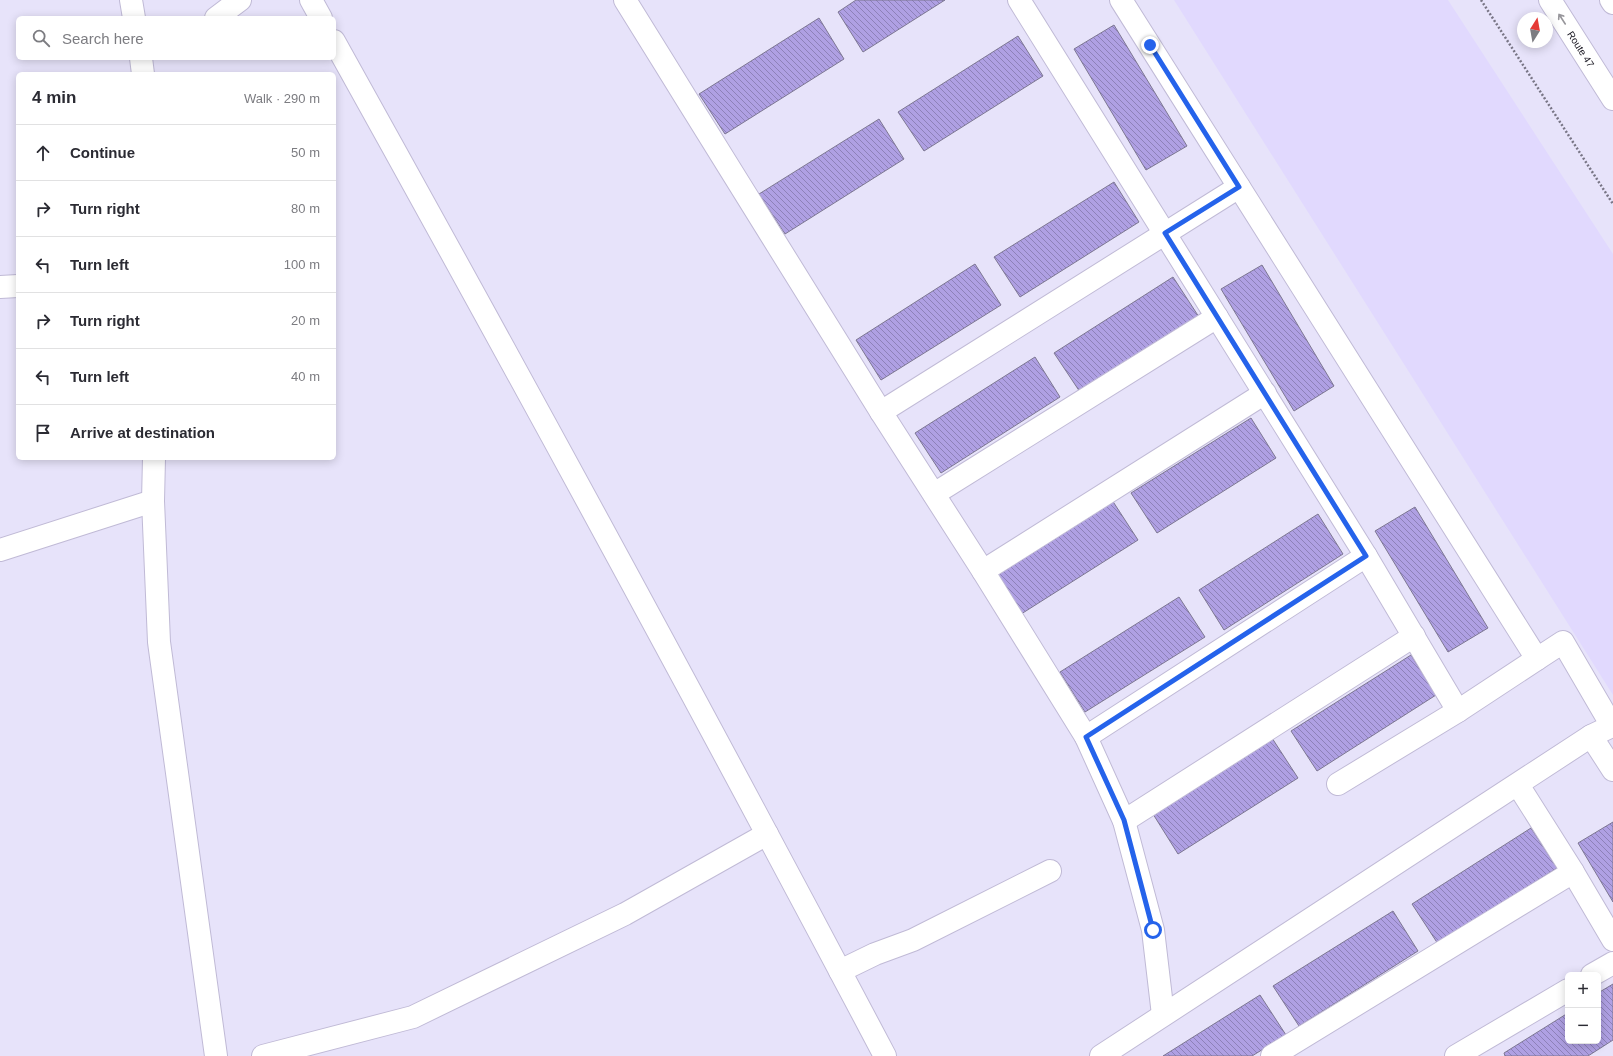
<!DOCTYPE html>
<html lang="en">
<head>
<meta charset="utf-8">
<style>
	body { margin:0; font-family:Arial,sans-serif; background:#f7f7f7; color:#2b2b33 }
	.controls { position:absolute; right:12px; bottom:12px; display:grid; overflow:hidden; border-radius:6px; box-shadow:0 2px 10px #0003 }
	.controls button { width:36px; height:36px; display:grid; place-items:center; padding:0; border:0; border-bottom:1px solid #e1e1e2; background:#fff; color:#2b2b33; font:20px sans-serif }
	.compass { position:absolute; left:1517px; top:12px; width:36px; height:36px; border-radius:50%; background:#fff; box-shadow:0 2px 10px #0003; rotate:11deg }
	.stop { position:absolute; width:12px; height:12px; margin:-9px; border:3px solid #2563eb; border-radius:50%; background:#fff }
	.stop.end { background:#2563eb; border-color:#fff; box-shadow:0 1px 4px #0008 }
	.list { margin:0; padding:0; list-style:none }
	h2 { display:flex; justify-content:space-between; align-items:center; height:52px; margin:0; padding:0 16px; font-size:17px }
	h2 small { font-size:13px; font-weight:400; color:#7c7c81 }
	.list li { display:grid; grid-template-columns:26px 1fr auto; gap:12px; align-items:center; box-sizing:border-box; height:56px; padding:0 16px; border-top:1px solid #e1e1e2 }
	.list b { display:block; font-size:15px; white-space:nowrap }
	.list em { font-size:13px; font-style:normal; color:#7c7c81 }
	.icon { flex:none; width:22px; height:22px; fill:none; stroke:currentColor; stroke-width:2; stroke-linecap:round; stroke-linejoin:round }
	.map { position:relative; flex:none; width:1613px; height:1056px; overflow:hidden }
	.search { position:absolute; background:#fff; box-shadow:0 2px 10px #0003; left:16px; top:16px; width:320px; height:44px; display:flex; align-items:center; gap:10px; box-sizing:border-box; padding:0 14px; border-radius:6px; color:#7c7c81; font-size:15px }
	.panel { position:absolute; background:#fff; box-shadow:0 2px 10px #0003; left:16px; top:72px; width:320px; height:388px; border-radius:6px }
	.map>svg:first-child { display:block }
	.built { fill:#e1d9fe }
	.building { fill:url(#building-back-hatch); stroke:#7d7792 }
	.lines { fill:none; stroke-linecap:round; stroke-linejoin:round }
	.minor-casing { stroke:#c0bad6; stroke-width:24 }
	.path { stroke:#787585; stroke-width:2.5; stroke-dasharray:2 2; stroke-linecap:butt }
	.minor { stroke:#fff; stroke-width:22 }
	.oneway { stroke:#97969b }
	.route { stroke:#2563eb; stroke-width:5 }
	.labels { text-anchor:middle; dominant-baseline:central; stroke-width:3.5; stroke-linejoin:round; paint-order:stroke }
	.street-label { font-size:10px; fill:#181620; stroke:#f4f2fe }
</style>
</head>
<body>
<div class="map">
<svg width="1613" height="1056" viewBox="0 0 1613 1056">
	<defs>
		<pattern id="building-back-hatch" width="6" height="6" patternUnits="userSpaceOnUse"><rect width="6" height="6" fill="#afa0e3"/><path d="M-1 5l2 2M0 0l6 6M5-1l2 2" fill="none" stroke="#8d81b8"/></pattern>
	</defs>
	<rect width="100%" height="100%" fill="#e7e3fa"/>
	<path class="built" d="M1174 0H1448L1613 254V695Z"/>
	<path class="building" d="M856 0H945L863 52 838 12Z
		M819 18 844 59 725 134 699 94Z
		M1114 25 1187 146 1146 170 1074 49Z
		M1018 36 1043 76 924 151 898 112Z
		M879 119 904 159 785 234 759 194Z
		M1114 182 1139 222 1020 297 994 257Z
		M975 264 1001 305 881 380 856 340Z
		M1262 265 1334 386 1294 411 1221 289Z
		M1173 277 1199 317 1080 392 1054 353Z
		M1035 357 1060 397 941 473 915 433Z
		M1251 418 1276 458 1157 533 1131 493Z
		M1112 500 1138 540 1018 616 993 576Z
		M1415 507 1488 628 1448 652 1375 531Z
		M1318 514 1343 554 1224 630 1199 590Z
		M1179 597 1205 637 1085 712 1060 672Z
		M1411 655 1436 695 1317 771 1291 731Z
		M1272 738 1298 778 1178 854 1153 814Z
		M1613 822V902L1578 843Z
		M1531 828 1557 868 1438 944 1412 904Z
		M1393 911 1418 951 1299 1026 1273 986Z
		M1613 984V1040L1588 1056H1505L1504 1053 1568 1013V1041H1598V993Z
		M1260 995 1286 1035 1252 1056H1163Z"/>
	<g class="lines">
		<g class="minor-casing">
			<g id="minor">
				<path d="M131 0 134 18"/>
				<path d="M311 0 321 18"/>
				<path d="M625 0 881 412 983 571 1086 737 1124 821 1153 930 1163 1015"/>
				<path d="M1019 0 1366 556 1458 711"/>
				<path d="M1121 0 1537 659 1563 642 1612 726 1591 736 1613 770"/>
				<path id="s1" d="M1550 0 1613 99"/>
				<path d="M1611 0 1613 3"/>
				<path d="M216 18 240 0"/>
				<path d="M334 41C521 377 705 715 885 1056"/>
				<path d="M141 58 143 74"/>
				<path d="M0 287 18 286"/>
				<path d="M881 412 1239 187"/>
				<path d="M154 458 153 501 159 642 216 1056"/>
				<path d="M934 494 1217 317"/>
				<path d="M0 550 153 501"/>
				<path d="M983 571 1265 393"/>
				<path d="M1086 737 1366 556"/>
				<path d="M1338 784 1458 711 1537 659"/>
				<path d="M1518 785 1573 872 1613 940"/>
				<path d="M1124 821 1414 636"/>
				<path d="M840 971 875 954 913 940 1050 871"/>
				<path d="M1592 975 1613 963"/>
				<path d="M263 1056 413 1017 625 914 767 834"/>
				<path d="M1101 1056 1591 736"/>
				<path d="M1272 1056 1573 872"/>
				<path d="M1456 1056 1568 990"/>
			</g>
		</g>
		<path class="path" d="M1481 0 1613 204"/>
		<use href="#minor" class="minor"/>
	</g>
	<defs><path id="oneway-shaft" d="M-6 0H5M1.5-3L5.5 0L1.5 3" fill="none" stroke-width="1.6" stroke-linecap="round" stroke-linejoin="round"/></defs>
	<use class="oneway" href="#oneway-shaft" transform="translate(1562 19) rotate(-123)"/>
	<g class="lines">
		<path class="route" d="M1150 45 1239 187 1165 233 1366 556 1086 737 1124 820 1153 930"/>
	</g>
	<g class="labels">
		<g class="street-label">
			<text stroke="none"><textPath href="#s1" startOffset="58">Route 47</textPath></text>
		</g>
	</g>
</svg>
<div class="controls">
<button>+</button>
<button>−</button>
</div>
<svg class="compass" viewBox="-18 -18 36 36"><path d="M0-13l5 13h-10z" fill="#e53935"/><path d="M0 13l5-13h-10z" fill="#7c7c81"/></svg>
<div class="stop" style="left:1153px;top:930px"></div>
<div class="stop end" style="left:1150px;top:45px"></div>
<div class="search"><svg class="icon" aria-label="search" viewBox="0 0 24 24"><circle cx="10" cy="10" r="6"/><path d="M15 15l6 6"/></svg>Search here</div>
<section class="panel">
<h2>4 min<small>Walk · 290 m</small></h2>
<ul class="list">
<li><svg class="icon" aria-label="ahead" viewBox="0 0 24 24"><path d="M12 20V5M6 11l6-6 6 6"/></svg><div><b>Continue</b></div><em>50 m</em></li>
<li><svg class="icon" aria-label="right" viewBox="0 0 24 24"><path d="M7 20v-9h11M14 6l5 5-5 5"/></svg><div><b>Turn right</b></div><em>80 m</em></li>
<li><svg class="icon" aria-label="left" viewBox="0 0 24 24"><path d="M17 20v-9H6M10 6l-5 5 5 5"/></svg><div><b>Turn left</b></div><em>100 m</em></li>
<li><svg class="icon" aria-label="right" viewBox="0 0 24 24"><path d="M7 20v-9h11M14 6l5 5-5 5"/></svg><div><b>Turn right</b></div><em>20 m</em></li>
<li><svg class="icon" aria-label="left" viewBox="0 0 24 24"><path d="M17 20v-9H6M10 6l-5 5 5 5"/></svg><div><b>Turn left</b></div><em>40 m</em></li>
<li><svg class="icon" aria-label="arrive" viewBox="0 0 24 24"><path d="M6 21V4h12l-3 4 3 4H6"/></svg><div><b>Arrive at destination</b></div></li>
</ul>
</section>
</div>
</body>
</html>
